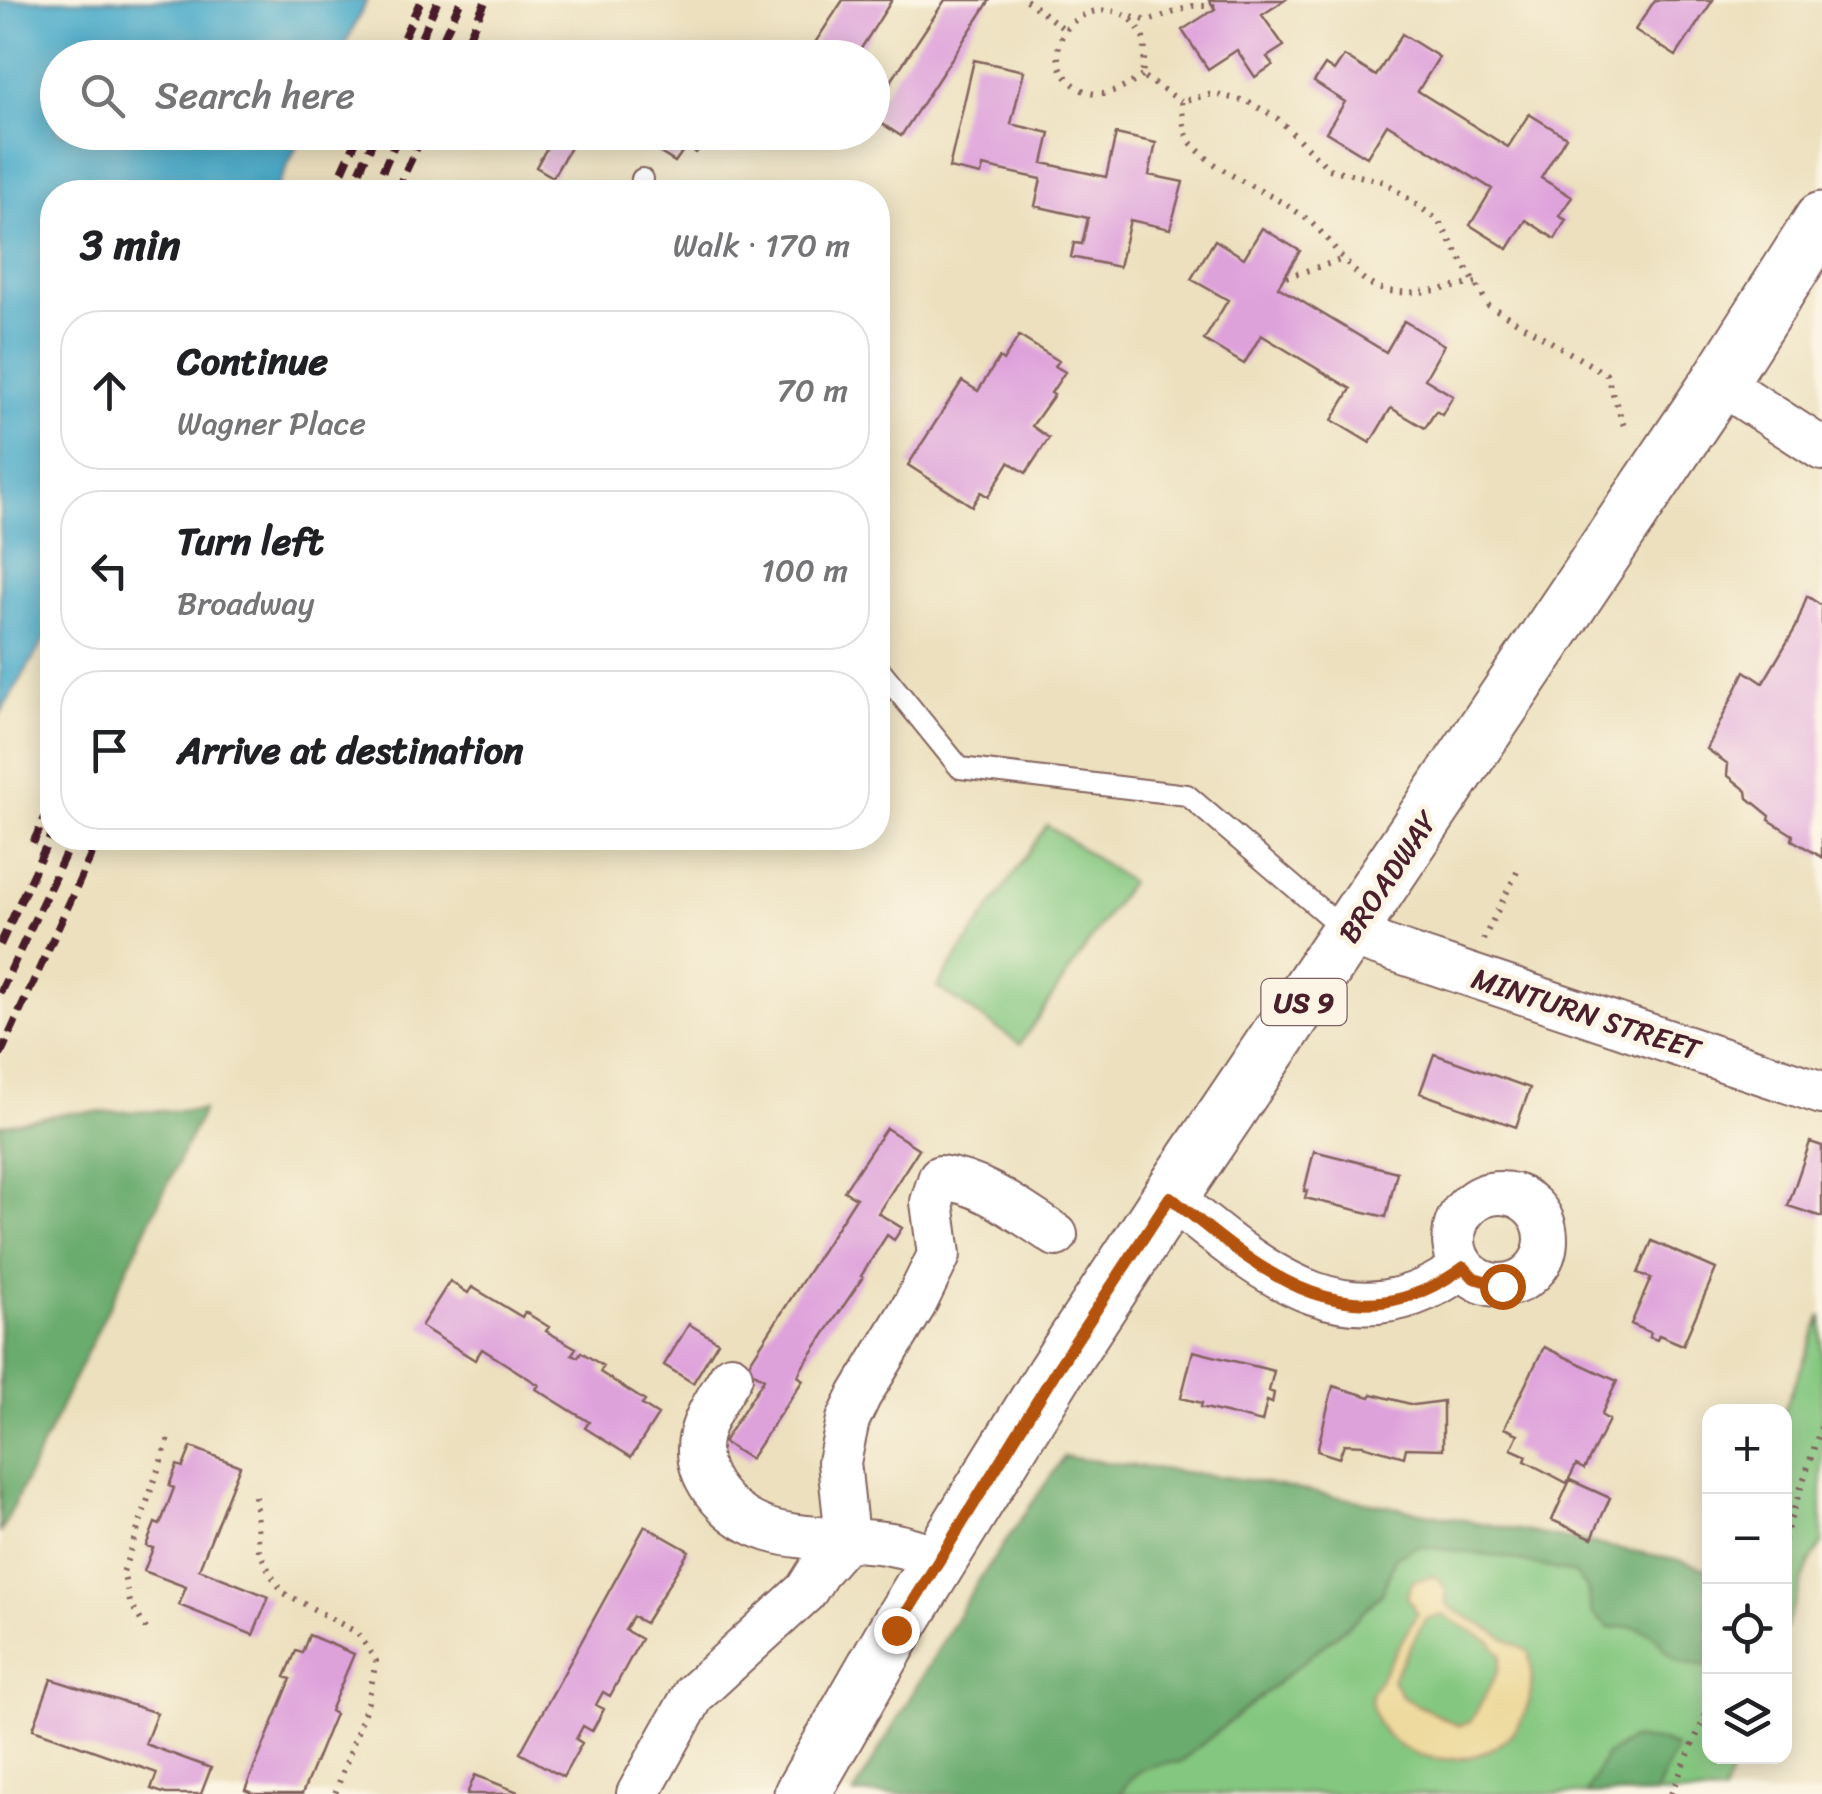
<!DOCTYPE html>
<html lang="en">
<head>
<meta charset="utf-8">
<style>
	body { margin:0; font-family:Sriracha,sans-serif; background:#f6f6f6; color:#202124 }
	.controls { position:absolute; right:30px; bottom:30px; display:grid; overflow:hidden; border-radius:20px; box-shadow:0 5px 25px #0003 }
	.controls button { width:90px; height:90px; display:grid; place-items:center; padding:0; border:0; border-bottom:2px solid #e0e0e0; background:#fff; color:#202124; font:50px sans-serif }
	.stop { position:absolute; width:30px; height:30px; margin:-22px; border:8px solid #b45309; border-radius:50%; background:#fff }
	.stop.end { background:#b45309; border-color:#fff; box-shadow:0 2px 10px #0008 }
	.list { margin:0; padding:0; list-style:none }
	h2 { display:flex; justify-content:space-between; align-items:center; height:130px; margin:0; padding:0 40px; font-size:42px }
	h2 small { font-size:32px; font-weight:400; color:#757577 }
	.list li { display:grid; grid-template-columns:65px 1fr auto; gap:30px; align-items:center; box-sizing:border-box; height:160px; margin:0 20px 20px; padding:0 20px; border:2px solid #e0e0e0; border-radius:40px }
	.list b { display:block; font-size:38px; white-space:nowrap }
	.list p { margin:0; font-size:32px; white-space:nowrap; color:#757577 }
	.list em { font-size:32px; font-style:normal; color:#757577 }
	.icon { flex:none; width:55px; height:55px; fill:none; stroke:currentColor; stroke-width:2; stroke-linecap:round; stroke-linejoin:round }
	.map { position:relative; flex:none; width:1822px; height:1794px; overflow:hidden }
	.search { position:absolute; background:#fff; box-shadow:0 5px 25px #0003; left:40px; top:40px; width:850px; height:110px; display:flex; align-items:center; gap:25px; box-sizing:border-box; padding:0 35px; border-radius:55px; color:#757577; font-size:38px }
	.panel { position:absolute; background:#fff; box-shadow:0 5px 25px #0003; left:40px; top:180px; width:850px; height:670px; border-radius:40px }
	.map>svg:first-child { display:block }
	.green { fill:#84c780; stroke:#677356; stroke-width:2.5 }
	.forest { fill:#6bac6e; stroke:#5a664c; stroke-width:2.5 }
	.sand { fill:#eeda9e; stroke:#9c7c64; stroke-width:2.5; fill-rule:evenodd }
	.water { fill:#4aaac9; stroke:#4a647a; stroke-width:2.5 }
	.building { fill:#dea2db }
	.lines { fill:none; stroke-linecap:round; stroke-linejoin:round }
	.service-casing { stroke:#83635e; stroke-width:24 }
	.minor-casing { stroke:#83635e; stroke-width:46 }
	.primary-casing { stroke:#83635e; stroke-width:59 }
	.path { stroke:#83635e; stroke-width:6; stroke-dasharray:2.5 8; stroke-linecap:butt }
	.service { stroke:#fff; stroke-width:20 }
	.minor { stroke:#fff; stroke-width:42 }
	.primary { stroke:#fff; stroke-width:55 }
	.rail { stroke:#4a1f2b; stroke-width:8; stroke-dasharray:15 8; stroke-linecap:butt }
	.route { stroke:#b45309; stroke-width:12 }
	.labels { text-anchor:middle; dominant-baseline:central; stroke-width:10; stroke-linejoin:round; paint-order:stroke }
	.shield { fill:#fcf5e5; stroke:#7f5f63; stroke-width:2.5 }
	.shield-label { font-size:28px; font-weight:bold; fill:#4a1f2b }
	.street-label { font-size:30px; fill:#4a1f2b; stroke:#fcf5e5 }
</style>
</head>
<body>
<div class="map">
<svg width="1822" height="1794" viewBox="0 0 1822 1794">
	<rect width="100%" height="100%" fill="#fcf5e5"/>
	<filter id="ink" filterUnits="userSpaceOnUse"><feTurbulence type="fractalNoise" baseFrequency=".01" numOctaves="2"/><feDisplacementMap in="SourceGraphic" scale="20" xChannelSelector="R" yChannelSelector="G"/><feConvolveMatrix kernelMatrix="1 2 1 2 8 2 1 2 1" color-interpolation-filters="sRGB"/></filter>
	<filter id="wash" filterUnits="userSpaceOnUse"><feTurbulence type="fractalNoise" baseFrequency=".0048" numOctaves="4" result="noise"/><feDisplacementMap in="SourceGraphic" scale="40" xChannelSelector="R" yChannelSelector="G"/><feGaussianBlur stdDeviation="2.25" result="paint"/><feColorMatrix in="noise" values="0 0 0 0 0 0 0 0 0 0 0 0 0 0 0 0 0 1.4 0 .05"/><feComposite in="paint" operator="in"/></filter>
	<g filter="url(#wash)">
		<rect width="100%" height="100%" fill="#ece0be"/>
		<path class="green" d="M1047 825 1130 882 1020 1044 937 987Z
			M1822 1315V1544L1809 1563 1785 1630 1784 1411Z
			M1064 1457 1246 1480 1680 1560 1709 1570 1710 1756 1737 1757 1723 1794H854L975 1586Z"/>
		<path class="forest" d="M203 1110 0 1534V1125L67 1113Z
			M1064 1457 1246 1480 1680 1560 1709 1570V1665C1658 1667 1672 1640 1641 1629 1632 1625 1618 1628 1609 1628L1592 1613 1587 1588 1575 1574 1500 1556 1417 1546 1395 1558 1382 1593 1358 1617 1180 1762C1149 1765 1136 1766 1120 1794H854L975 1586Z
			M1631 1739 1660 1741 1676 1748 1655 1794H1586L1605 1756Z"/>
		<path class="sand" d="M1435 1576 1446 1589V1605L1529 1652C1555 1788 1372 1786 1371 1694L1417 1614 1407 1596 1413 1581ZM1443 1615 1491 1642 1501 1655 1498 1671 1471 1721 1459 1726 1402 1697 1392 1680 1425 1619Z"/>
		<path class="water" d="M0 0H367L339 57 58 58V132L303 133 275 192H52V627L0 714Z"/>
		<g id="blocks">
			<path class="building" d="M843 0H892L855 58H805Z
				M945 0H990L901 136 872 117V110Z
				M1209 0H1285L1262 15 1284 46 1267 57 1273 65 1255 77 1237 50 1208 69 1182 30 1215 9Z
				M1655 0H1713L1676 56 1635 30Z
				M1402 34 1439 57 1418 91 1508 147 1529 114 1566 137 1541 178 1572 197 1559 216 1566 220 1555 239 1526 220 1508 249 1470 225 1492 189 1387 124 1367 157 1326 132 1345 102 1314 82 1325 65 1334 71 1344 56 1376 76Z
				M974 60 1024 71 1011 124 1050 133 1043 163 1106 177 1116 134 1156 143 1149 175 1183 182 1170 229 1130 220 1119 267 1071 257 1074 243 1082 244 1088 218 1035 206 1041 179 983 166 981 175 949 168Z
				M556 132H579L553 177 536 167Z
				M626 132H714L696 153 687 145 675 162Z
				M1262 228 1300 251 1278 287 1386 352 1404 321 1444 345 1425 379 1453 396 1442 415 1436 411 1425 428 1391 408 1370 443 1332 420 1351 389 1261 335 1244 364 1204 340 1228 300 1191 279 1215 240 1244 258Z
				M1019 336 1059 361 1055 366 1065 372 1051 393 1054 395 1032 426 1049 438 1026 473 1009 462 988 497 981 492 972 506 908 465 962 381 978 391 999 358 1003 361Z
				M1807 596 1822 606V857L1792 840 1793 835 1769 820 1770 816 1748 798 1747 791 1727 775 1728 764 1707 749 1745 671 1763 683 1796 627Z
				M1434 1054 1530 1088 1516 1127 1420 1093Z
				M886 1128 919 1149 878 1213 902 1228 894 1240 887 1235 861 1276 863 1277 801 1369 798 1376 803 1380 750 1459 723 1442 764 1379 746 1368 856 1198 844 1191Z
				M1810 1142 1822 1146V1217L1788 1206Z
				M1314 1151 1397 1172 1386 1217 1305 1198 1307 1191H1304Z
				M1652 1241 1716 1269 1683 1345 1659 1335 1657 1340 1649 1337 1651 1333 1631 1324 1651 1278 1638 1273Z
				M450 1281 468 1293 472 1287 522 1317 525 1312 549 1327 546 1331 576 1348 572 1354 578 1357 581 1352 603 1366 600 1372 645 1401 642 1405 658 1415 631 1457 585 1428 589 1422 536 1389 539 1385 482 1349 475 1360 421 1326Z
				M689 1324 718 1342 693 1383 664 1365Z
				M1544 1347 1617 1381 1601 1415 1609 1420 1584 1469 1576 1465 1567 1483 1525 1461 1527 1456 1511 1449 1518 1434 1504 1428Z
				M1193 1351 1274 1371 1269 1391 1274 1393 1272 1403 1267 1401 1262 1422 1201 1407 1202 1403 1181 1398Z
				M1333 1386 1370 1397 1372 1394 1414 1405 1443 1401V1449L1406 1448 1404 1457 1363 1445 1344 1444 1339 1458 1317 1451Z
				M191 1447 240 1466 199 1569 269 1597 253 1635 179 1605 186 1587 144 1571 153 1548 146 1546 155 1523 160 1525 174 1488 169 1486 177 1465 183 1467Z
				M1570 1480 1610 1498 1592 1538 1552 1520Z
				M645 1526 689 1551 645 1623 633 1617 625 1630 641 1639 610 1696 603 1692 596 1705 604 1709 592 1731 583 1726 576 1739 582 1743 563 1777 520 1753Z
				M309 1635 354 1654 330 1711 335 1714 302 1794H254L245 1790 291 1679 285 1677 296 1651 302 1653Z
				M51 1679 157 1713 145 1744 211 1768 201 1794H166L151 1789 157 1773 33 1729Z
				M475 1775 523 1794H467Z"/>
		</g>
	</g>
	<g filter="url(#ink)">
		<use href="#blocks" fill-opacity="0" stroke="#83635e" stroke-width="2.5"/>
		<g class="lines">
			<g class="service-casing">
				<path id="service" d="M640 192 642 179
					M878 667 960 768 1187 795 1348 933"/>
			</g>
			<g class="minor-casing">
				<path id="minor" d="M1719 382 1822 449
					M1350 935 1822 1093
					M1454 1239a46 46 0 1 1 92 0a46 46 0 1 1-92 0Z
					M1170 1197C1260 1270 1349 1351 1463 1267
					M731 1376C708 1414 683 1446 712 1488 768 1568 863 1517 939 1561
					M638 1794 694 1694 806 1591 820 1569 847 1538 839 1462 848 1420 860 1395 915 1304 939 1255 932 1202 940 1177C984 1183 1019 1211 1056 1235"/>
			</g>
			<g class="primary-casing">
				<path id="primary" d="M802 1794 896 1630 1054 1374 1170 1197 1719 382 1822 220"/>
			</g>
			<path class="path" d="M1026 0 1063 28
				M1132 16 1148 21 1193 6H1218
				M1142 76C1124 89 1100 102 1079 88 1035 61 1066 0 1118 12 1130 16 1138 25 1143 38 1147 48 1143 65 1142 76L1181 101
				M1286 277 1344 259
				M1476 283C1447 288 1404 299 1376 287 1353 277 1333 243 1315 226 1279 193 1227 182 1193 145 1183 136 1183 115 1181 101L1213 94 1247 101 1278 119 1329 169 1385 182 1438 220 1488 305 1606 374 1626 432
				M1483 940 1519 868
				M255 1496 259 1551 271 1575 284 1593 358 1633 376 1661 368 1702 335 1794
				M1784 1539 1822 1424
				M146 1629 130 1602 123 1572 170 1435
				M1671 1794 1710 1705"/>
			<use href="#service" class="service"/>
			<use href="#minor" class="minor"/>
			<use href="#primary" class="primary"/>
			<path class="rail" d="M394 58 421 0
				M412 58 438 0
				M434 58 461 0
				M459 58 486 0
				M333 192 360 132
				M350 192 377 132
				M373 192 400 132
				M396 192 424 132
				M33 843 52 803
				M0 945 52 833
				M0 993 73 838
				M0 1055 99 838"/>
		</g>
	</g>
	<g class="lines" filter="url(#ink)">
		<path class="route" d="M896 1630 1054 1374 1170 1197C1259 1270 1350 1351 1464 1267L1474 1278 1502 1286"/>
	</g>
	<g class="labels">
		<rect class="shield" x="1261.5" y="979" width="85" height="46" rx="8"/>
		<g class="shield-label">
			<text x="1304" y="1002">US 9</text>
		</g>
		<g class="street-label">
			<text transform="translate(1388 877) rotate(-56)">BROADWAY</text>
			<text transform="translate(1586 1014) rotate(18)">MINTURN STREET</text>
		</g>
	</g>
</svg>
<div class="controls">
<button>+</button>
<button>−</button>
<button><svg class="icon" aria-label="locate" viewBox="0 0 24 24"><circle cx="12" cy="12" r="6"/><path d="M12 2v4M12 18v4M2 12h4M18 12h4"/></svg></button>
<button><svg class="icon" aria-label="layers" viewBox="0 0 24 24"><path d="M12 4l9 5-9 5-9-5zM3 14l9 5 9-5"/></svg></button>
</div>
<div class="stop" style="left:1502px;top:1286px"></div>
<div class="stop end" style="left:896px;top:1630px"></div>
<div class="search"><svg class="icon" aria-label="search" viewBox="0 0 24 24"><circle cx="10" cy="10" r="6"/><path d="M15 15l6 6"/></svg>Search here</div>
<section class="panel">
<h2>3 min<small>Walk · 170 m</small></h2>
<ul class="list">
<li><svg class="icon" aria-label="ahead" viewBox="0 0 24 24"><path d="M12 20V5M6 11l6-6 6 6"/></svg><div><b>Continue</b><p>Wagner Place</p></div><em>70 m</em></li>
<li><svg class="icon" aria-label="left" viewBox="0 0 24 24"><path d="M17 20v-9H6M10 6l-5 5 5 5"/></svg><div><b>Turn left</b><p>Broadway</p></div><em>100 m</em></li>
<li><svg class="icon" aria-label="arrive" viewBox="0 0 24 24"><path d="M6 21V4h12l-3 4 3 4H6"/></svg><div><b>Arrive at destination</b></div></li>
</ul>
</section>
</div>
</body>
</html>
